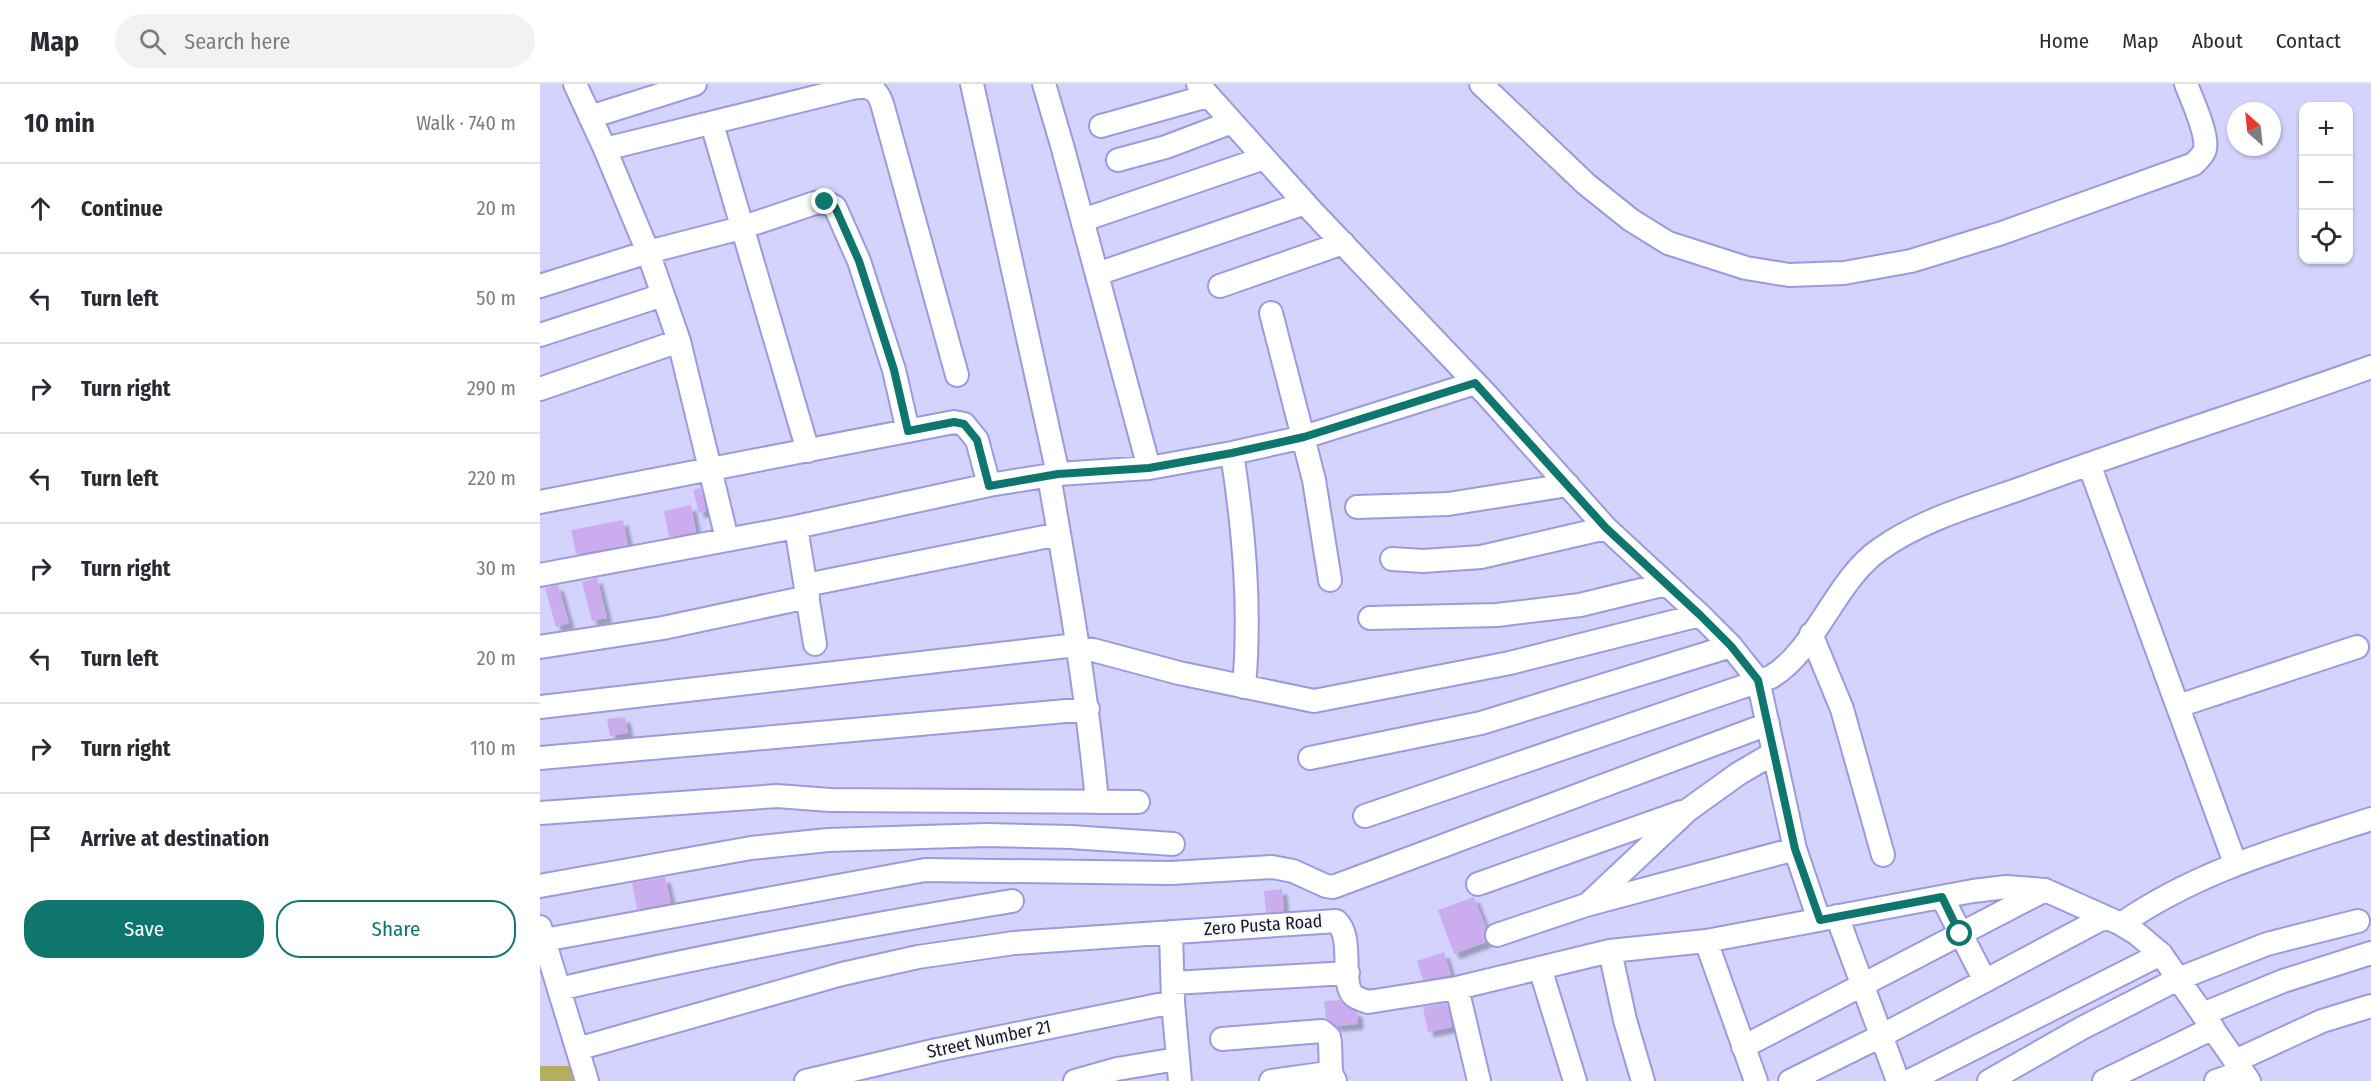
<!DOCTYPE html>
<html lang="en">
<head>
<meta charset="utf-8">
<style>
	body { margin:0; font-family:"Fira Sans Condensed",sans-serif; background:#f2f2f3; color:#2b2b33 }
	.controls { position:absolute; right:18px; top:18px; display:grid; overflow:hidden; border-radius:12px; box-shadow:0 2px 4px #0004 }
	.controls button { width:54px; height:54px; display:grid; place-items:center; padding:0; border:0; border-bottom:2px solid #e1e1e2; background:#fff; color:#2b2b33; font:30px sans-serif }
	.compass { position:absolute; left:1687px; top:18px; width:54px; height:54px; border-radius:50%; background:#fff; box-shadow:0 2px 4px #0004; rotate:333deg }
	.stop { position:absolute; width:18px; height:18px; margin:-14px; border:4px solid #0f766e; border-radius:50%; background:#fff }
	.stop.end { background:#0f766e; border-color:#fff; box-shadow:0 2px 6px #0008 }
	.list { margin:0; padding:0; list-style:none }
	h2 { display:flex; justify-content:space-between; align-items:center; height:78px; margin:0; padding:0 24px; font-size:26px }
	h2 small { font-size:20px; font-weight:400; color:#7c7c81 }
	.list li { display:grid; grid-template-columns:39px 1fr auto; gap:18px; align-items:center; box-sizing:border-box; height:90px; padding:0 24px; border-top:2px solid #e1e1e2 }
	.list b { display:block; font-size:22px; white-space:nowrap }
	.list em { font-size:20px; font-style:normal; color:#7c7c81 }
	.actions { display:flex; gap:12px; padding:18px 24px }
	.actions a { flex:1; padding:14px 0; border:2px solid #0f766e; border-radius:24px; text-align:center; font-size:21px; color:#0f766e }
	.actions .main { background:#0f766e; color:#fff }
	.icon { flex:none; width:33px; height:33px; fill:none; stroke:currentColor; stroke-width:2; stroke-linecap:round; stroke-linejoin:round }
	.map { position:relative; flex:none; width:1831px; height:997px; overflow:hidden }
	header { display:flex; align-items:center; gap:36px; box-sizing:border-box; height:84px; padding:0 30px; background:#fff; border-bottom:2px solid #e1e1e2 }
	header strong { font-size:28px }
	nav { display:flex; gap:33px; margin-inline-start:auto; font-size:21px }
	.search { width:420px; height:54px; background:#f2f2f3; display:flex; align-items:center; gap:15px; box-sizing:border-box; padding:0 21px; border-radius:33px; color:#7c7c81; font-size:22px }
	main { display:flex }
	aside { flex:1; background:#fff }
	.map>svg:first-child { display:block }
	.green { fill:#b4af5f }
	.building { fill:#cbacef; filter:url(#shadow) }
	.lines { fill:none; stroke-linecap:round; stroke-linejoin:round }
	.minor-casing { stroke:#9c9ade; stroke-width:26 }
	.minor { stroke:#fff; stroke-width:22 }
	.route { stroke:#0f766e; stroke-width:8 }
	.labels { text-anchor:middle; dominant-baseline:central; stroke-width:4.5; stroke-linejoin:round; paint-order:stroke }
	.street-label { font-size:18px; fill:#1a1831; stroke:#f8f8f8 }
</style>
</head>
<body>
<header>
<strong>Map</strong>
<div class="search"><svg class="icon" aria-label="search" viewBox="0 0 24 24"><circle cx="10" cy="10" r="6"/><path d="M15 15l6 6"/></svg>Search here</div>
<nav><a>Home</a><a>Map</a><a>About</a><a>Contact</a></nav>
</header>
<main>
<aside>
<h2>10 min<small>Walk · 740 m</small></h2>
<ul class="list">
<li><svg class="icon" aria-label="ahead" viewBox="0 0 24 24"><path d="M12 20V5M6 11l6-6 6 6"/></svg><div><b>Continue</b></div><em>20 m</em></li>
<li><svg class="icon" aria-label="left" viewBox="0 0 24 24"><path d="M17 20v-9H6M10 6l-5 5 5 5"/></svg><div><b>Turn left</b></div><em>50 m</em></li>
<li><svg class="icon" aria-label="right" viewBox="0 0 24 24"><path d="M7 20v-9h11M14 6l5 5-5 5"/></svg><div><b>Turn right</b></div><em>290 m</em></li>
<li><svg class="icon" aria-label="left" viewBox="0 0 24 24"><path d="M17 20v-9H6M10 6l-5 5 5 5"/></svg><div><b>Turn left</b></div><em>220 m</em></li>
<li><svg class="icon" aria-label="right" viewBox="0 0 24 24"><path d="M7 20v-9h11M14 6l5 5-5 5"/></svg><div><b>Turn right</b></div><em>30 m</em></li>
<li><svg class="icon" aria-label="left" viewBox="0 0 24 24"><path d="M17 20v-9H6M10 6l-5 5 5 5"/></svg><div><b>Turn left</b></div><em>20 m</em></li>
<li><svg class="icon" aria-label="right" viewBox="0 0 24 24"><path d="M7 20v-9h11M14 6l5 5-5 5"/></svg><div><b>Turn right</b></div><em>110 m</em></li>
<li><svg class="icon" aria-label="arrive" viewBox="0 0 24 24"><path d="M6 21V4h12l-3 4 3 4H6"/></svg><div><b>Arrive at destination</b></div></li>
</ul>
<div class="actions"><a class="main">Save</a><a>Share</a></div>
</aside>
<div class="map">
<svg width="1831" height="997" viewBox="0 0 1831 997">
	<defs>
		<filter id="shadow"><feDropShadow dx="5.5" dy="5.5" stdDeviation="1.5" flood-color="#0004"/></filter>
	</defs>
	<rect width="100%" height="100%" fill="#d3d3fe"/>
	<path class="green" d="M0 982H30L34 997H0Z"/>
	<path class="building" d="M161 404 166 427 159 429 153 406Z
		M151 421 156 448 129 453 124 427Z
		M83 436 88 461 36 470 31 446Z
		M57 494 67 534 52 537 42 498Z
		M18 501 29 539 16 543 5 504Z
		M85 633 88 649 70 652 67 635Z
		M125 793 131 819 97 825 92 799Z
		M742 805 744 827 726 828 724 807Z
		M934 813 946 844 944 849 946 858 914 870 898 826Z
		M904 868 911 891 883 896 877 877Z
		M800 916 806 923 817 928 818 940 797 942 786 934 784 917Z
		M907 919 912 943 888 948 883 923Z"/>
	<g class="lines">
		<g class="minor-casing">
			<path id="minor" d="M35 0 65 65 108 168 139 257 187 455
				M432 0 518 390
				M504 0 522 61 609 384
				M658 0 772 127 946 310 1066 444 1160 531 1191 562 1218 596 1255 765 1279 836
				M941 0 1046 100 1091 136 1128 159 1206 184 1249 191 1304 189 1371 177 1462 149 1654 80C1658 75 1664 71 1665 65 1668 49 1652 16 1646 0
				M50 33 155 0
				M172 40 268 367
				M561 42 668 12
				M65 65 312 4C331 1 338 5 343 23L417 291
				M578 76 626 63 692 38
				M543 136 724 74
				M557 190 765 119
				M0 202 108 168 201 144 275 119 285 118 295 123 319 177 354 286 368 347
				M680 202 803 159
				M731 229 774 396 790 496
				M0 251 123 211
				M0 305 139 257
				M692 369C704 447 711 524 704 603
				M1549 380 1695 779
				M509 392C528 500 547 608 557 718
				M0 418 414 338 424 340 437 356 449 401
				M817 423 908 420 1028 401
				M256 443 275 560
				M852 475 883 477 941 473 1066 444
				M0 491 256 443 449 401 518 390 609 384 692 369 764 353 935 299
				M266 501 519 450
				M830 534 957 531 1040 521 1126 500
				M1271 550 1302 625 1343 771
				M0 563 123 544 268 513
				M1638 622 1817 563
				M0 623 528 562 553 566 639 589 774 617 970 579 1160 531
				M0 674 548 625
				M770 674 941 639 1191 562
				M0 729 237 712 290 716 598 718
				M825 732 1231 593C1276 566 1295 497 1339 466 1382 435 1438 420 1488 402 1602 360 1717 324 1831 283
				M938 800 1141 728
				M0 802 211 764 288 756 447 751 531 753 633 760
				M1402 813 1445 897
				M1048 820 1148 726 1198 690 1232 670
				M1297 832 1358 997
				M1581 840C1660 786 1742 764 1831 735
				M0 843 47 997
				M631 848 633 918 640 997
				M957 851 1046 821 1255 765
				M4 856 385 786 631 789 732 783 753 787 786 802 793 803 1228 640
				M1166 857 1216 997
				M1070 867 1085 936 1103 997
				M1000 884 1035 997
				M633 899 808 889
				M917 904 939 997
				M19 905C169 870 320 842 472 817
				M1663 930 1743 897 1831 869
				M682 955 782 947 789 953 790 958 791 989
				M1203 963 1505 806
				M37 965 302 890 378 873 474 859 796 837C815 853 799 899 814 912 818 915 823 916 828 918L917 904 1070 867 1166 857 1433 807 1466 803 1505 806 1581 840 1596 849 1621 870 1709 997
				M1695 977 1782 937 1831 922
				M266 997 397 966 633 918
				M535 997 577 985 637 975
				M731 997 788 989H791L795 997
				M1250 997 1341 952 1565 833
				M1369 997 1621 870
				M1449 997 1542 944 1638 895 1727 860 1818 837
				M1564 997 1673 944
				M1676 997 1702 988"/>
		</g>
		<use href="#minor" class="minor"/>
	</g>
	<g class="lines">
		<path class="route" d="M285 118 295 123 319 177 354 286 368 347 414 338 424 340 437 356 449 402 518 390 609 384 692 369 764 353 935 299 1066 444 1160 531 1191 562 1218 596 1255 765 1280 836 1402 813 1420 850"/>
	</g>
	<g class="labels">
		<g class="street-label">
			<text transform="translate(723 841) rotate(-4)">Zero Pusta Road</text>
			<text transform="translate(449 955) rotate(-12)">Street Number 21</text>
		</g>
	</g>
</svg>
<div class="controls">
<button>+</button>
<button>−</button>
<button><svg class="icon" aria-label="locate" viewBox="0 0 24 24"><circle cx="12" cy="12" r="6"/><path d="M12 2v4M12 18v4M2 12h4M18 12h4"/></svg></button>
</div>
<svg class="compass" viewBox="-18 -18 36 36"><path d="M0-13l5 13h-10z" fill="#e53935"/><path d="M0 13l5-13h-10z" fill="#7c7c81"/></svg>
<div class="stop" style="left:1420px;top:850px"></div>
<div class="stop end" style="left:285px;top:118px"></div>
</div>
</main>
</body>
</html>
